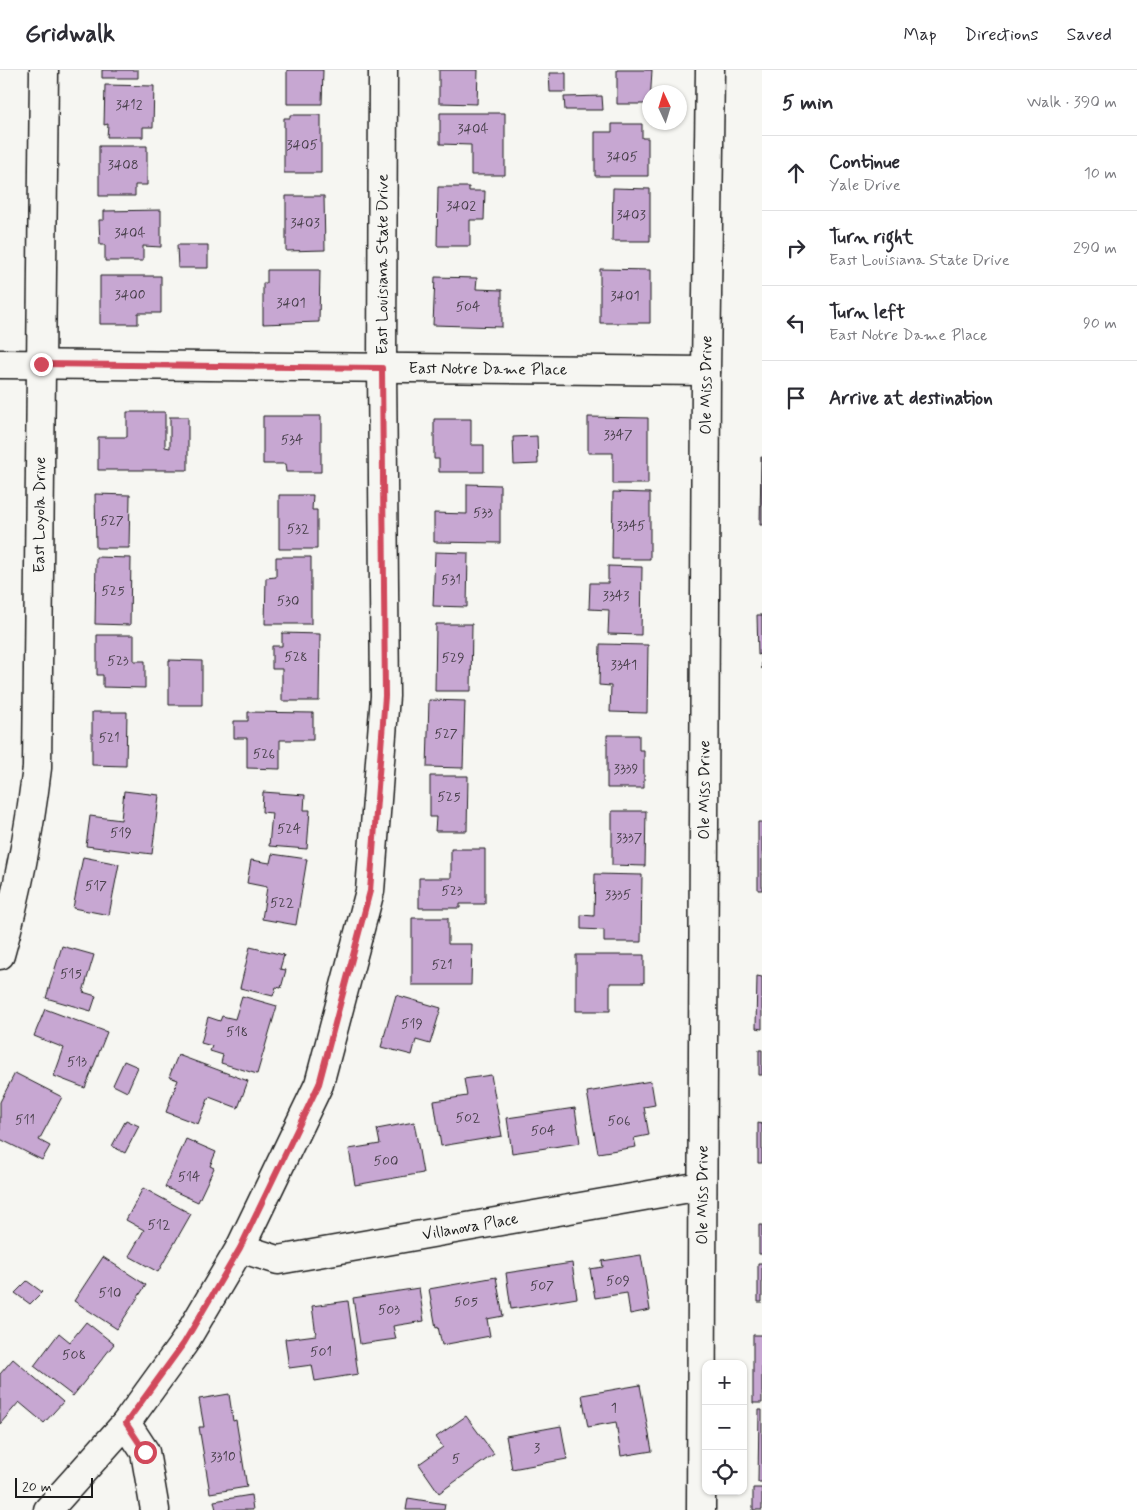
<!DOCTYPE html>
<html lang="en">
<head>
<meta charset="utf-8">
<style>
	body { margin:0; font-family:Mynerve,sans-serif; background:#f7f7f7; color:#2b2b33 }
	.controls { position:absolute; right:15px; bottom:15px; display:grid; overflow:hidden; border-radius:10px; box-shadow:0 1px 4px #0004 }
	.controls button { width:45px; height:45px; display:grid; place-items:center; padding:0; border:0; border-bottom:1px solid #e1e1e2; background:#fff; color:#2b2b33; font:25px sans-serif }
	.compass { position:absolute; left:642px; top:15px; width:45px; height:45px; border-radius:50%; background:#fff; box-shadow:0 1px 4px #0004; rotate:356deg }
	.scale { position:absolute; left:15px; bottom:12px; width:78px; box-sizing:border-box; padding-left:5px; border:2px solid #1c1c1c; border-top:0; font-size:14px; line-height:18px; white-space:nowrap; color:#1c1c1c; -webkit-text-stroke:4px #f6f6f2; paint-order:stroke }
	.stop { position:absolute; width:15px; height:15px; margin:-11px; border:4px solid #d1495b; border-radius:50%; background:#fff }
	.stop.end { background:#d1495b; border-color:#fff; box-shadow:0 1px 5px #0008 }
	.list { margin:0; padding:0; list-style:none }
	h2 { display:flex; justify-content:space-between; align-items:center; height:65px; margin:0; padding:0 20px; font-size:21px }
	h2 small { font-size:16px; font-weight:400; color:#7c7c81 }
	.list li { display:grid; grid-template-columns:32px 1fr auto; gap:15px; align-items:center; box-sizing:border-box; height:75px; padding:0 20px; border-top:1px solid #e1e1e2 }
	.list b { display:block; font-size:19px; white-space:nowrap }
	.list p { margin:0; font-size:16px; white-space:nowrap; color:#7c7c81 }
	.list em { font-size:16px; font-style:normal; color:#7c7c81 }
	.icon { flex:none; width:28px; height:28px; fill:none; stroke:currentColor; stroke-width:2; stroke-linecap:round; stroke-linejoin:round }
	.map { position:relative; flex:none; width:762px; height:1440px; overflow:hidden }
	header { display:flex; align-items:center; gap:30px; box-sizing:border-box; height:70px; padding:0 25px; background:#fff; border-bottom:1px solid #e1e1e2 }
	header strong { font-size:24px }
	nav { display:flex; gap:28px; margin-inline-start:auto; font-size:18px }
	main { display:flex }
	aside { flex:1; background:#fff }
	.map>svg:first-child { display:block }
	.building { fill:#c7a7d2; stroke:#1c1c1c }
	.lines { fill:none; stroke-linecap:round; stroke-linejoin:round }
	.minor-casing { stroke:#1c1c1c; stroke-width:31 }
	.minor { stroke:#f6f6f2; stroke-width:28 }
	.route { stroke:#d1495b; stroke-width:6 }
	.labels { text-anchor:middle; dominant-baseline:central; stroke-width:4; stroke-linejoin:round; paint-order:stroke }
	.number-label { font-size:14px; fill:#473f4a }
	.street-label { font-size:16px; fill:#1c1c1c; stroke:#f6f6f2 }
</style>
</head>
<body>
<header>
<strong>Gridwalk</strong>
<nav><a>Map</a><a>Directions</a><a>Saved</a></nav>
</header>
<main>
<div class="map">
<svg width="762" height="1440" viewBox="0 0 762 1440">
	<rect width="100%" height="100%" fill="#f6f6f2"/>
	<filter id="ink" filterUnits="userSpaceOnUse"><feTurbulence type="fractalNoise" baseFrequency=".02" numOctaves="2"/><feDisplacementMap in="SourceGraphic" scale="10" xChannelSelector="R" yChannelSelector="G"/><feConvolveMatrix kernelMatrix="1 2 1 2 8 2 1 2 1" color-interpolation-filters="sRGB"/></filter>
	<g filter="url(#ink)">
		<path class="building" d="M102 0H138V8H102Z
			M287 0H323L322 34H287Z
			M439 0H478L477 34 439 33Z
			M617 0H652L650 34H617Z
			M549 3H566V22H550Z
			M105 15 154 16 153 57H143V67H107L108 54 104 55Z
			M602 26 603 40H565L564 27Z
			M440 43H505V105H471V75L440 74Z
			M290 45H321V103H284V48H290Z
			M612 54H642V68H648V106H595V62H612Z
			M99 76H147V115H135V126H99Z
			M438 117H469V121H485L484 150H470V176H437Z
			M613 118 650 119V171H612Z
			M286 126H324L325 180 286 181Z
			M161 140V177L143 176V191H105V175H100L99 150H104V141Z
			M177 175H208V198H178Z
			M600 199 650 200V253H600Z
			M267 200H320L319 252 263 254V213H267Z
			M100 206H161V243H138V254H100Z
			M435 207 477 208 476 219 502 220V257L433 255Z
			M127 342H165V377L170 378V347H188V400H98V367H127Z
			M263 346H321V402H286L285 394H263Z
			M588 347 648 348V414H613V383H588Z
			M434 349H471V375H484V402H439V389H434Z
			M537 366 538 394 514 395 513 367Z
			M761 387H762V455H760Z
			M467 414 500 415V473L434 472V443L467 444Z
			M613 422 650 423V489H612Z
			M95 424 130 425 129 478H96Z
			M279 425H313L312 440H317V479H279Z
			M435 482 468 483 467 537 433 536Z
			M96 487 131 488 130 555 95 554Z
			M276 487H311V554H265L266 508 276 507Z
			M608 496 642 497 641 565 608 564 609 540 589 539 590 513H608Z
			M757 545H762V599L761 584 758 585Z
			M436 554H472L471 621H435Z
			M282 563 320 564 319 631H282V599H272V576H282Z
			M97 565H134V591H145V618L103 617V605H97Z
			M600 574 648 575 647 643 610 642 611 616 599 615Z
			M169 590 202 591V635H169Z
			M429 630 465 631 463 698 427 697Z
			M92 642H127L126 696 92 695Z
			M248 642 313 643V670H280V699L247 698V668H234V651H248Z
			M607 665H639V680H644V718H607Z
			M430 706H468L467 761H435L436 747H430Z
			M124 721 159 725 152 784 86 776 90 746 121 750Z
			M263 722 305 725 304 740H310L307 779 269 776 272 743 262 742Z
			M612 741H646L645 796 612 795Z
			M758 752H762V820H758Z
			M451 779H485V834H460V838H419V808H451Z
			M272 784 307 789 296 855 262 849 267 817 247 813 251 790 270 793Z
			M83 787 119 794 109 845 73 838Z
			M595 804 642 805 641 872H604V860L581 859V845L594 846Z
			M412 848H448V874H472L471 915H412Z
			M62 876 94 885 83 922 96 926 91 941 46 928Z
			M250 877 284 885 280 899 286 900 281 918 276 917 273 926 240 918Z
			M576 885H644V913H610V941H576Z
			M757 906 762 907V959L756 958Z
			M396 925 441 938 430 974 416 970 412 985 381 977Z
			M242 926 277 936 257 1004 221 993 223 985 210 981 212 976 201 973 208 947 220 951 222 946 235 949Z
			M45 939 107 962 85 1018 54 1006 64 978 34 966Z
			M759 980H762V1005H759Z
			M178 985 248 1011 238 1038 209 1027 198 1054 166 1042 178 1010 169 1007Z
			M124 991 138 997 127 1022 113 1015Z
			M15 1003 62 1027 39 1070 50 1076 42 1090 0 1069V1032Z
			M491 1005 502 1066 441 1076 434 1031 467 1026 464 1009Z
			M651 1011 655 1035 644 1037 649 1065 634 1068 636 1077 598 1083 587 1022Z
			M575 1038 580 1073 512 1083 507 1048Z
			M126 1050 139 1056 125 1083 112 1076Z
			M414 1052 423 1103 355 1115 349 1079 380 1074 377 1059Z
			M758 1053 762 1054V1093H758Z
			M186 1069 216 1082 210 1096 214 1098 198 1132 165 1117Z
			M143 1118 191 1144 158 1202 129 1186 144 1160 126 1150Z
			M759 1155H762V1184H759Z
			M641 1185 650 1240 630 1244 627 1223 595 1228 590 1199 603 1197 602 1191Z
			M103 1187 146 1215 117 1259 74 1231Z
			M572 1193 577 1228 511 1239 506 1203Z
			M758 1193H762V1232H758Z
			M496 1207 503 1246 487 1249 490 1266 442 1275 438 1257 436 1258 429 1219Z
			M27 1211 42 1222 30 1234 15 1223Z
			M419 1218 424 1251 393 1256 396 1269 360 1274 353 1228Z
			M348 1231 358 1304 315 1311 312 1295 289 1298 285 1269 316 1265 312 1236Z
			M86 1252 114 1274 73 1326 34 1296 59 1263 70 1272Z
			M753 1265H762V1333H753Z
			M13 1289 63 1332 44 1353 19 1332 0 1354V1304Z
			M640 1315 652 1381 621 1386 616 1352 588 1357 582 1325Z
			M229 1324 233 1351 236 1350 247 1417 210 1423 199 1357H204L199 1329Z
			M759 1340H762V1412H758Z
			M466 1346 494 1384 439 1423 419 1394 443 1377 436 1367Z
			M561 1356 567 1389 512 1399 506 1366Z
			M753 1418H762V1440H753Z
			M251 1425 253 1440H216L214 1431Z
			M408 1428 445 1434 444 1440H406Z"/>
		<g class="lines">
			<g class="minor-casing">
				<g id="minor">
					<path id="s1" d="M0 294 706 301"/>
					<path id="s2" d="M0 885C18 822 29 764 37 698L44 0"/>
					<path id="s3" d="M240 1178 278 1190 701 1116"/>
					<path d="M126 1353 145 1382 155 1440"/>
					<path id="s4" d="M48 1440 126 1353 184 1273 240 1178 319 1014 370 821 385 626 382 298 383 0"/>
					<path id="s5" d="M701 1440 706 301 710 0"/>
				</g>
			</g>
			<use href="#minor" class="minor"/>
		</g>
	</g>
	<g class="lines" filter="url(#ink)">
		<path class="route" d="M41 294 382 298 385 626 370 821 319 1014 240 1178 184 1273 126 1353 145 1382"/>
	</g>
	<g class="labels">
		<g class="number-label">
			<text x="129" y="35">3412</text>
			<text x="473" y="59">3404</text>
			<text x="302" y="75">3405</text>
			<text x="622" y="87">3405</text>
			<text x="123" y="95">3408</text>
			<text x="461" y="136">3402</text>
			<text x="631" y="145">3403</text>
			<text x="305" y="153">3403</text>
			<text x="130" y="163">3404</text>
			<text x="130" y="225">3400</text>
			<text x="625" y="226">3401</text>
			<text x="291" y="233">3401</text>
			<text x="468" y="237">504</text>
			<text x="618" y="365">3347</text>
			<text x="292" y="370">534</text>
			<text x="483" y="443">533</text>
			<text x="112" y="451">527</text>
			<text x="631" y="456">3345</text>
			<text x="298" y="459">532</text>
			<text x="451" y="510">531</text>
			<text x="113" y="521">525</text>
			<text x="616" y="526">3343</text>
			<text x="288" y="531">530</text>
			<text x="296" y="587">528</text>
			<text x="453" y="588">529</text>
			<text x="118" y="591">523</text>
			<text x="624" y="595">3341</text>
			<text x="446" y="664">527</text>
			<text x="109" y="668">521</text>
			<text x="264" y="684">526</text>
			<text x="626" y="699">3339</text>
			<text x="449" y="727">525</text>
			<text x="289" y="759">524</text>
			<text x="121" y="763">519</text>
			<text x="629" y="768">3337</text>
			<text x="96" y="816">517</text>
			<text x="452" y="821">523</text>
			<text x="618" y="825">3335</text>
			<text x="282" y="833">522</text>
			<text x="442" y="895">521</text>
			<text x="71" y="904">515</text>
			<text x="412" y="954">519</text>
			<text x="237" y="962">518</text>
			<text x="77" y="992">513</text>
			<text x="468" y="1048">502</text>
			<text x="25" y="1050">511</text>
			<text x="619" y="1051">506</text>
			<text x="543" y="1061">504</text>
			<text x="386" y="1091">500</text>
			<text x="189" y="1107">514</text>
			<text x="159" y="1155">512</text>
			<text x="618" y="1211">509</text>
			<text x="542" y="1216">507</text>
			<text x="110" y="1223">510</text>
			<text x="466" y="1232">505</text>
			<text x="389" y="1240">503</text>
			<text x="321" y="1282">501</text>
			<text x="74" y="1285">508</text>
			<text x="614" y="1338">1</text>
			<text x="537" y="1378">3</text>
			<text x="223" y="1387">3310</text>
			<text x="456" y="1389">5</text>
		</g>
		<g class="street-label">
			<text stroke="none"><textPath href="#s4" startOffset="1335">East Louisiana State Drive</textPath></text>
			<text stroke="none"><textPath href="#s1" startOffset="488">East Notre Dame Place</textPath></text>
			<text stroke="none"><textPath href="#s5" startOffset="1125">Ole Miss Drive</textPath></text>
			<text stroke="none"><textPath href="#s2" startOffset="444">East Loyola Drive</textPath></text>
			<text stroke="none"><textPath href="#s5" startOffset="720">Ole Miss Drive</textPath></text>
			<text stroke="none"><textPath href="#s5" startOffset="315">Ole Miss Drive</textPath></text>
			<text stroke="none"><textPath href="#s3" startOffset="235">Villanova Place</textPath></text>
		</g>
	</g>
</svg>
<div class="controls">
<button>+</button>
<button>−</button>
<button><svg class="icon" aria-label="locate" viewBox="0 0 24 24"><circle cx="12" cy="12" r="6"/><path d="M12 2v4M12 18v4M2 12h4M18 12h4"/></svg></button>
</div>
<svg class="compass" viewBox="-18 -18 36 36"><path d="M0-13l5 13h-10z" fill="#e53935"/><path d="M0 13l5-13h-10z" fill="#7c7c81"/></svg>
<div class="scale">20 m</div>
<div class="stop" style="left:145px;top:1382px"></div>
<div class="stop end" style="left:41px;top:294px"></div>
</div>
<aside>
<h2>5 min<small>Walk · 390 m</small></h2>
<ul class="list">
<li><svg class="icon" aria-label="ahead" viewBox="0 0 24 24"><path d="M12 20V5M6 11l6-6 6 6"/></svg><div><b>Continue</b><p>Yale Drive</p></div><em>10 m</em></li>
<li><svg class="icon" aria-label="right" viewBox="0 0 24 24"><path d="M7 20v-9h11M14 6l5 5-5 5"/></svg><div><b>Turn right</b><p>East Louisiana State Drive</p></div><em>290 m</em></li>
<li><svg class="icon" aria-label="left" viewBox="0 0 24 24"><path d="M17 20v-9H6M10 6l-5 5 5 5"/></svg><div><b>Turn left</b><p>East Notre Dame Place</p></div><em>90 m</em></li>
<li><svg class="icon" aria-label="arrive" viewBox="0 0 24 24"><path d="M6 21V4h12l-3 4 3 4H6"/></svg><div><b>Arrive at destination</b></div></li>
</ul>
</aside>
</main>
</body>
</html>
